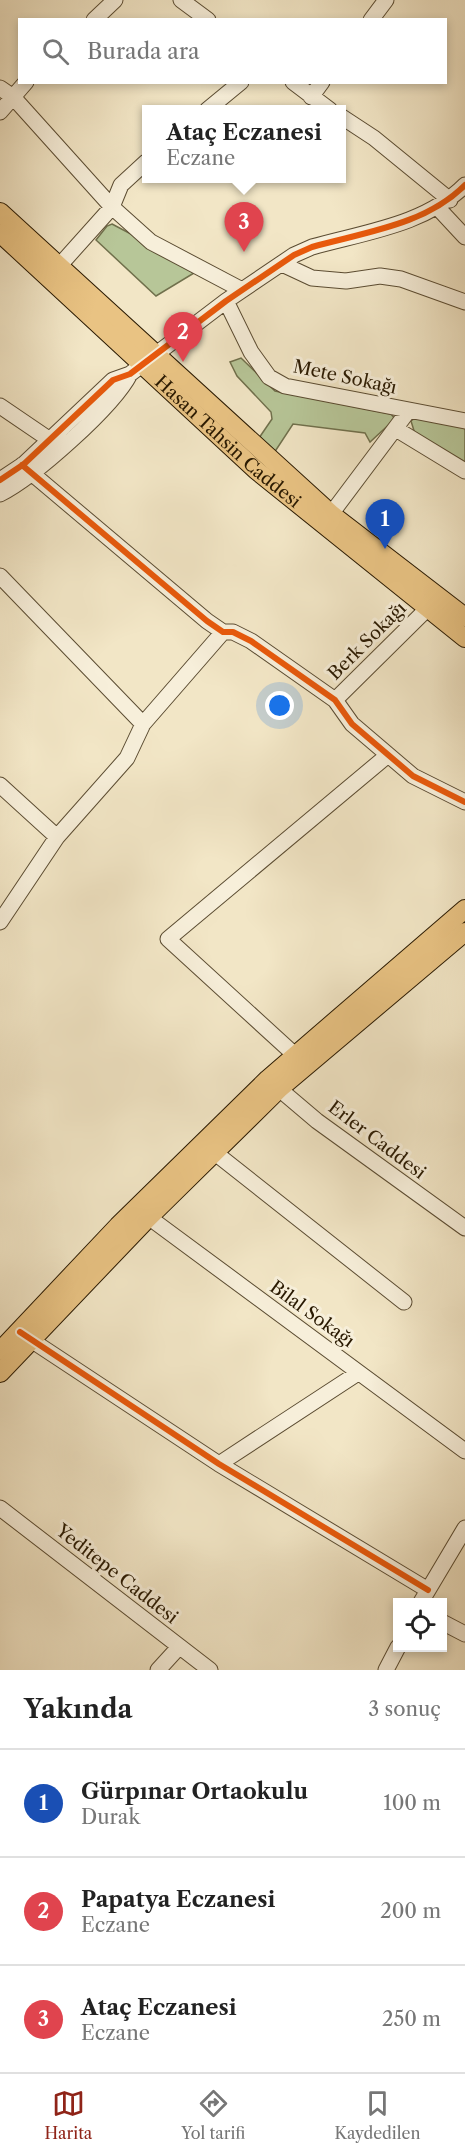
<!DOCTYPE html>
<html lang="tr">
<head>
<meta charset="utf-8">
<style>
	body { margin:0; font-family:"Libre Caslon Text",serif; background:#f2f2f2; color:#222 }
	.controls { position:absolute; right:18px; bottom:18px; display:grid; overflow:hidden; border-radius:0px; box-shadow:0 3px 9px #0003 }
	.controls button { width:54px; height:54px; display:grid; place-items:center; padding:0; border:0; border-bottom:2px solid #e0e0e0; background:#fff; color:#222; font:30px sans-serif }
	.you { position:absolute; left:280px; top:706px; width:21px; height:21px; margin:-15px; border:4px solid #fff; border-radius:50%; background:#1a73e8; box-shadow:0 0 0 9px #1a73e833 }
	.badge { display:grid; place-items:center; width:39px; height:39px; border-radius:50%; background:#8f2418; color:#fff; font-size:20px; font-weight:700 }
	.pin { position:absolute; translate:-50% -50px; filter:drop-shadow(0 2px 3px #0008) }
	.pin::after { content:''; position:absolute; top:32px; width:21px; height:18px; background:inherit; clip-path:polygon(0 0,100% 0,50% 100%) }
	.popup { position:absolute; left:142px; top:105px; width:204px; height:78px; box-sizing:border-box; display:grid; place-content:center; border-radius:0px; background:#fff; filter:drop-shadow(0 2px 4px #0005); font-size:20px; white-space:nowrap; color:#767676 }
	.popup b { font-size:22px; color:#222 }
	.popup::after { content:''; position:absolute; left:50%; top:100%; margin-left:-12px; border:12px solid transparent; border-top-color:#fff }
	.list { margin:0; padding:0; list-style:none }
	h2 { display:flex; justify-content:space-between; align-items:center; height:78px; margin:0; padding:0 24px; font-size:26px }
	h2 small { font-size:20px; font-weight:400; color:#767676 }
	.list li { display:grid; grid-template-columns:39px 1fr auto; gap:18px; align-items:center; box-sizing:border-box; height:108px; padding:0 24px; border-top:2px solid #e0e0e0 }
	.list b { display:block; font-size:22px; white-space:nowrap }
	.list p { margin:0; font-size:20px; white-space:nowrap; color:#767676 }
	.list em { font-size:20px; font-style:normal; color:#767676 }
	.icon { flex:none; width:33px; height:33px; fill:none; stroke:currentColor; stroke-width:2; stroke-linecap:round; stroke-linejoin:round }
	.map { position:relative; flex:none; width:465px; height:1670px; overflow:hidden }
	.search { position:absolute; background:#fff; box-shadow:0 3px 9px #0003; left:18px; right:18px; top:18px; height:66px; display:flex; align-items:center; gap:15px; box-sizing:border-box; padding:0 21px; border-radius:0px; color:#767676; font-size:22px }
	.sheet { height:402px; background:#fff }
	nav { display:flex; justify-content:space-around; align-items:center; box-sizing:border-box; height:84px; border-top:2px solid #e0e0e0; background:#fff; font-size:16px; color:#767676 }
	nav a { display:grid; justify-items:center; gap:3px }
	nav .on { color:#8f2418 }
	.map>svg:first-child { display:block }
	.green { fill:#b7c698; stroke:#70704c; stroke-width:1.5 }
	.lines { fill:none; stroke-linecap:round; stroke-linejoin:round }
	.minor-casing { stroke:#5b4c32; stroke-width:17 }
	.major-casing { stroke:#291901; stroke-width:20 }
	.minor { stroke:#f7efda; stroke-width:15 }
	.major { stroke:#e9c383; stroke-width:18 }
	.cycleway-casing { stroke:#f7efda; stroke-width:10 }
	.cycleway { stroke:#e8590c; stroke-width:6 }
	.labels { text-anchor:middle; dominant-baseline:central; stroke-width:6; stroke-linejoin:round; paint-order:stroke }
	.street-label { font-size:18px; fill:#291901; stroke:#f7efda }
</style>
</head>
<body>
<div class="map">
<svg width="465" height="1670" viewBox="0 0 465 1670">
	<rect width="100%" height="100%" fill="#f2e6c6"/>
	<filter id="stains"><feTurbulence type="fractalNoise" baseFrequency=".00333" numOctaves="4"/><feColorMatrix values="0 0 0 0 .2 0 0 0 0 .09 0 0 0 0 .02 0 0 0 .5 -.17"/></filter>
	<radialGradient id="worn" r=".72"><stop offset=".6" stop-color="#630" stop-opacity="0"/><stop offset="1" stop-color="#630" stop-opacity=".3"/></radialGradient>
	<path class="green" d="M112 224 199 270 156 296 96 240 107 226Z
		M241 358 275 391 391 414 395 419 370 442 365 433 293 424 274 453 259 438 272 419 271 412 237 376 230 362Z
		M415 418 465 427V462L415 434 411 421Z"/>
	<g class="lines">
		<g class="minor-casing">
			<path id="minor" d="M181 0 208 20
				M94 20 115 0
				M371 20 386 0
				M293 82 330 110
				M0 88 13 97 112 207 151 242 242 290
				M311 97 322 82
				M207 110 241 82
				M0 112 26 82
				M342 117 374 138 450 200
				M438 208 465 237
				M282 264 312 278 346 281 380 276 401 279 465 302
				M60 265 112 207 121 185 146 162
				M226 301 251 352 269 377 285 386 465 421
				M0 406 50 440
				M396 429 465 471
				M22 465 207 621 223 632H233L251 641 335 700 352 724 413 776 465 802
				M0 480 24 464 113 380 130 374 226 301 294 255 312 247C365 232 425 225 465 185
				M0 494C34 477 113 407 130 374
				M331 514 409 410
				M0 576 143 724
				M335 700 427 609
				M0 785 57 837
				M0 922 57 837 127 758 143 724 223 632
				M296 1056 168 939 388 755
				M271 1082 317 1121 465 1228
				M214 1152 404 1302
				M139 1210 465 1451
				M22 1334 219 1464 428 1590
				M219 1464 358 1373
				M0 1508 210 1670
				M421 1602 465 1528
				M442 1622 465 1634
				M158 1670 179 1647
				M386 1670 398 1647"/>
		</g>
		<g class="major-casing">
			<g id="major">
				<path d="M0 212 331 514 465 617"/>
				<path id="s1" d="M0 233 256 470 465 638"/>
				<path d="M0 1351 118 1226 268 1079 465 909"/>
				<path d="M0 1373 148 1218 280 1088 465 932"/>
			</g>
		</g>
		<use href="#minor" class="minor"/>
		<use href="#major" class="major"/>
		<g class="cycleway-casing">
			<path id="cycleway" d="M22 465 207 621 223 632H233L251 641 335 700 352 724 413 776 465 802
				M0 480 24 464 113 380 130 374 226 301 294 255 312 247C365 232 425 225 465 185
				M20 1332 219 1464 428 1590"/>
		</g>
		<use href="#cycleway" class="cycleway"/>
	</g>
	<g class="labels">
		<g class="street-label">
			<text transform="translate(345 377) rotate(12)">Mete Sokağı</text>
			<text stroke="none"><textPath href="#s1" startOffset="309">Hasan Tahsin Caddesi</textPath></text>
			<text transform="translate(367 641) rotate(-45)">Berk Sokağı</text>
			<text transform="translate(377 1140) rotate(37)">Erler Caddesi</text>
			<text transform="translate(312 1314) rotate(36)">Bilal Sokağı</text>
			<text transform="translate(117 1574) rotate(38)">Yeditepe Caddesi</text>
		</g>
	</g>
	<rect width="100%" height="100%" filter="url(#stains)"/>
	<rect width="100%" height="100%" fill="url(#worn)"/>
</svg>
<div class="controls">
<button><svg class="icon" aria-label="locate" viewBox="0 0 24 24"><circle cx="12" cy="12" r="6"/><path d="M12 2v4M12 18v4M2 12h4M18 12h4"/></svg></button>
</div>
<div class="you"></div>
<div class="pin badge" style="left:385px;top:549px;background:#1a4fb4">1</div>
<div class="pin badge" style="left:183px;top:362px;background:#e0444e">2</div>
<div class="pin badge" style="left:244px;top:252px;background:#e0444e">3</div>
<div class="popup"><b>Ataç Eczanesi</b>Eczane</div>
<div class="search"><svg class="icon" aria-label="search" viewBox="0 0 24 24"><circle cx="10" cy="10" r="6"/><path d="M15 15l6 6"/></svg>Burada ara</div>
</div>
<section class="sheet">
<h2>Yakında<small>3 sonuç</small></h2>
<ul class="list">
<li><span class="badge" style="background:#1a4fb4">1</span><div><b>Gürpınar Ortaokulu</b><p>Durak</p></div><em>100 m</em></li>
<li><span class="badge" style="background:#e0444e">2</span><div><b>Papatya Eczanesi</b><p>Eczane</p></div><em>200 m</em></li>
<li><span class="badge" style="background:#e0444e">3</span><div><b>Ataç Eczanesi</b><p>Eczane</p></div><em>250 m</em></li>
</ul>
</section>
<nav>
<a class="on"><svg class="icon" aria-label="map" viewBox="0 0 24 24"><path d="M3 6l6-2 6 2 6-2v14l-6 2-6-2-6 2zM9 4v14M15 6v14"/></svg>Harita</a>
<a><svg class="icon" aria-label="directions" viewBox="0 0 24 24"><path d="M12 3l9 9-9 9-9-9zM9 14v-3h6M13 9l2 2-2 2"/></svg>Yol tarifi</a>
<a><svg class="icon" aria-label="saved" viewBox="0 0 24 24"><path d="M7 4h10v16l-5-4-5 4z"/></svg>Kaydedilen</a>
</nav>
</body>
</html>
